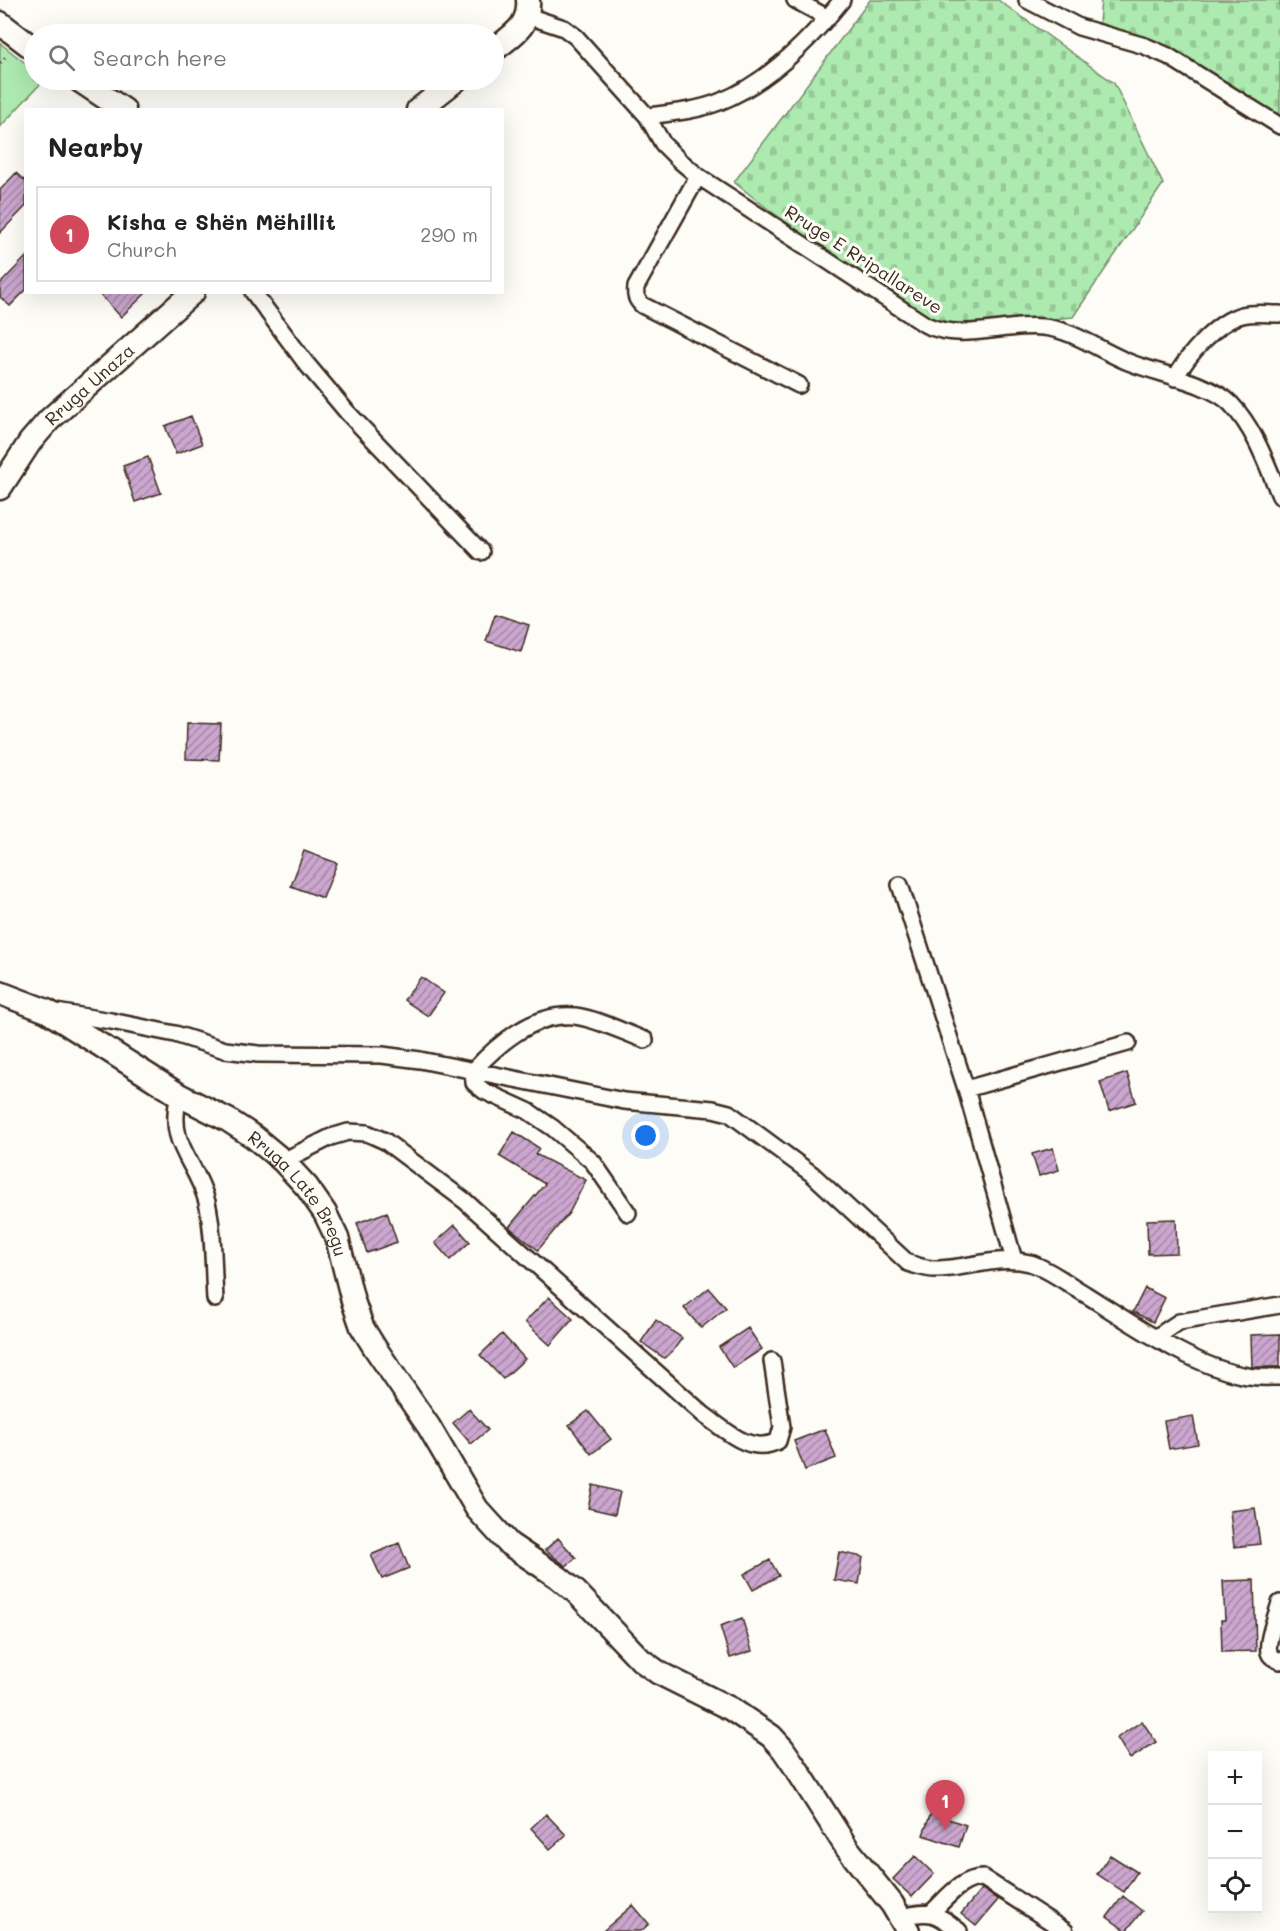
<!DOCTYPE html>
<html lang="en">
<head>
<meta charset="utf-8">
<style>
	body { margin:0; font-family:Mali,sans-serif; background:#f6f6f6; color:#222 }
	.controls { position:absolute; right:18px; bottom:18px; display:grid; overflow:hidden; border-radius:0px; box-shadow:0 6px 24px #0002 }
	.controls button { width:54px; height:54px; display:grid; place-items:center; padding:0; border:0; border-bottom:2px solid #e0e0e0; background:#fff; color:#222; font:30px sans-serif }
	.you { position:absolute; left:646px; top:1136px; width:21px; height:21px; margin:-15px; border:4px solid #fff; border-radius:50%; background:#1a73e8; box-shadow:0 0 0 9px #1a73e833 }
	.badge { display:grid; place-items:center; width:39px; height:39px; border-radius:50%; background:#d1495b; color:#fff; font-size:20px; font-weight:700 }
	.pin { position:absolute; translate:-50% -50px; filter:drop-shadow(0 2px 3px #0008) }
	.pin::after { content:''; position:absolute; top:32px; width:21px; height:18px; background:inherit; clip-path:polygon(0 0,100% 0,50% 100%) }
	.list { margin:0; padding:0; list-style:none }
	h2 { display:flex; justify-content:space-between; align-items:center; height:78px; margin:0; padding:0 24px; font-size:26px }
	h2 small { font-size:20px; font-weight:400; color:#767676 }
	.list li { display:grid; grid-template-columns:39px 1fr auto; gap:18px; align-items:center; box-sizing:border-box; height:96px; margin:0 12px 12px; padding:0 12px; border:2px solid #e0e0e0; border-radius:0px }
	.list b { display:block; font-size:22px; white-space:nowrap }
	.list p { margin:0; font-size:20px; white-space:nowrap; color:#767676 }
	.list em { font-size:20px; font-style:normal; color:#767676 }
	.icon { flex:none; width:33px; height:33px; fill:none; stroke:currentColor; stroke-width:2; stroke-linecap:round; stroke-linejoin:round }
	.map { position:relative; flex:none; width:1280px; height:1931px; overflow:hidden }
	.search { position:absolute; background:#fff; box-shadow:0 6px 24px #0002; left:24px; top:24px; width:480px; height:66px; display:flex; align-items:center; gap:15px; box-sizing:border-box; padding:0 21px; border-radius:33px; color:#767676; font-size:22px }
	.panel { position:absolute; background:#fff; box-shadow:0 6px 24px #0002; left:24px; top:108px; width:480px; height:186px; border-radius:0px }
	.map>svg:first-child { display:block }
	.cemetery { fill:url(#cemetery-stones); stroke:#748a67; stroke-width:1.5 }
	.park { fill:#adeab0; stroke:#748a67; stroke-width:1.5 }
	.building { fill:url(#building-hatch); stroke:#3b2a1e; stroke-width:1.5 }
	.lines { fill:none; stroke-linecap:round; stroke-linejoin:round }
	.street-casing { stroke:#3b2a1e; stroke-width:20 }
	.secondary-casing { stroke:#3b2a1e; stroke-width:27 }
	.path { stroke:#3b2a1e; stroke-width:3; stroke-dasharray:1.5 4.5; stroke-linecap:butt }
	.street { stroke:#fdfcf7; stroke-width:15 }
	.secondary { stroke:#fdfcf7; stroke-width:22 }
	.labels { text-anchor:middle; dominant-baseline:central; stroke-width:6; stroke-linejoin:round; paint-order:stroke }
	.street-label { font-size:18px; fill:#3b2a1e; stroke:#fdfcf7 }
</style>
</head>
<body>
<div class="map">
<svg width="1280" height="1931" viewBox="0 0 1280 1931">
	<defs>
		<pattern id="cemetery-stones" width="16" height="16" patternUnits="userSpaceOnUse" patternTransform="scale(1.5)"><rect width="16" height="16" fill="#adeab0"/><path d="M2 7V4a2 2 0 0 1 4 0v3zM10 15v-3a2 2 0 0 1 4 0v3z" fill="#96c997"/></pattern>
		<pattern id="building-hatch" width="6" height="6" patternUnits="userSpaceOnUse" patternTransform="scale(1.5)"><rect width="6" height="6" fill="#cba6cf"/><path d="M-1 1l2-2M0 6l6-6M5 7l2-2" fill="none" stroke="#a687a7"/></pattern>
	</defs>
	<rect width="100%" height="100%" fill="#fdfcf7"/>
	<filter id="ink" filterUnits="userSpaceOnUse"><feTurbulence type="fractalNoise" baseFrequency=".0167" numOctaves="2"/><feDisplacementMap in="SourceGraphic" scale="12" xChannelSelector="R" yChannelSelector="G"/><feConvolveMatrix kernelMatrix="1 2 1 2 8 2 1 2 1" color-interpolation-filters="sRGB"/></filter>
	<g filter="url(#ink)">
		<path class="cemetery" d="M870 0H998L1114 83 1163 184 1073 317 947 329 812 241 768 209 734 182Z
			M1101 0H1280V121L1185 55 1099 23Z"/>
		<path class="park" d="M0 43 34 70V80H44L0 127Z"/>
		<path class="building" d="M16 173 26 182V206L0 233V190Z
			M26 257V290L10 306 0 297V284Z
			M98 292H147L121 317Z
			M191 416 202 444 176 454 165 426Z
			M148 457 161 493 135 502 123 466Z
			M495 614 529 625 521 652 486 641Z
			M187 723 221 724 219 760 186 759Z
			M304 851 337 863 323 898 291 886Z
			M421 977 444 993 428 1016 404 1000Z
			M1127 1073 1136 1102 1109 1111 1100 1082Z
			M514 1132 539 1148 535 1154 586 1180 569 1213 538 1250 509 1227 545 1184 499 1156Z
			M1053 1148 1059 1170 1039 1176 1032 1154Z
			M387 1212 397 1242 367 1253 357 1223Z
			M1176 1219 1177 1253 1148 1254 1147 1220Z
			M455 1225 470 1242 450 1260 435 1243Z
			M709 1288 726 1308 701 1328 684 1308Z
			M1145 1288 1165 1298 1153 1322 1133 1312Z
			M549 1297 573 1319 550 1345 525 1322Z
			M656 1320 682 1338 673 1351 664 1358 641 1342Z
			M748 1328 762 1349 733 1368 719 1347Z
			M502 1334 525 1359 503 1379 480 1355Z
			M1280 1334V1367H1252L1251 1335Z
			M469 1409 488 1430 471 1444 453 1423Z
			M588 1411 611 1439 591 1454 569 1425Z
			M1193 1416 1198 1444 1169 1449 1164 1421Z
			M825 1429 836 1458 805 1470 794 1441Z
			M593 1485 620 1492 615 1514 588 1508Z
			M1255 1508 1260 1544 1234 1547 1230 1511Z
			M558 1538 576 1558 566 1566 545 1550Z
			M399 1543 409 1568 382 1579 371 1555Z
			M839 1552 863 1557 859 1584 834 1580Z
			M770 1560 779 1576 753 1590 744 1574Z
			M1254 1580 1256 1651 1222 1652 1221 1620H1225L1223 1581Z
			M742 1618 752 1651 730 1658 720 1626Z
			M1142 1721 1156 1742 1130 1759 1117 1738Z
			M931 1813 966 1825 959 1847 923 1835Z
			M546 1814 566 1835 550 1849 531 1828Z
			M1110 1855 1137 1872 1124 1892 1097 1874Z
			M915 1856 934 1874 912 1897 893 1879Z
			M982 1889 998 1900 976 1926 961 1914Z
			M1123 1896 1142 1911 1126 1931 1107 1917Z
			M633 1905 649 1924 641 1931H603Z"/>
		<g class="lines">
			<g class="street-casing">
				<path id="street" d="M795 0 828 18
					M1027 0 1079 27 1145 46 1168 56 1280 126
					M528 16 564 28 576 37 647 116 663 144 679 160 698 176 926 325C963 342 1004 323 1043 327 1074 330 1102 352 1131 363 1159 374 1211 383 1231 404 1255 429 1267 465 1280 496
					M647 116C671 113 696 111 719 102 768 83 810 40 842 0
					M698 176 636 287C635 295 636 299 642 305L799 385
					M253 292 305 362 347 412 481 552
					M1175 378C1188 355 1216 322 1242 315 1254 312 1268 314 1280 314
					M900 885 966 1089 1014 1260
					M56 1012 111 1021 175 1034 225 1050 258 1054 382 1055 420 1060 624 1101 713 1109 729 1113 812 1174 908 1263C918 1266 928 1270 939 1269 970 1268 999 1255 1030 1263 1049 1269 1068 1284 1085 1294 1130 1322 1196 1369 1248 1376 1258 1378 1270 1377 1280 1377
					M966 1089 1128 1043
					M179 1095C166 1146 196 1159 207 1202 214 1233 213 1267 215 1299
					M283 1161 331 1137 348 1132 367 1133 385 1141 465 1201 704 1415C727 1431 750 1455 778 1441L782 1427 772 1361
					M628 1213 593 1162 553 1128 528 1111 484 1091 474 1083 473 1071C498 1044 534 1012 575 1016 598 1019 623 1032 645 1040
					M1155 1338 1179 1322 1280 1305
					M1280 1603C1277 1613 1266 1643 1269 1652 1270 1657 1276 1659 1280 1661
					M932 1912C947 1898 961 1878 983 1878L1065 1931
					M901 1917C930 1910 936 1912 959 1931"/>
			</g>
			<g class="secondary-casing">
				<g id="secondary">
					<path d="M0 23 34 49"/>
					<path d="M494 50C512 35 530 27 528 0"/>
					<path d="M79 80 124 110"/>
					<path d="M418 110 456 80"/>
					<path id="s1" d="M0 488 30 442 49 420 193 292"/>
					<path id="s2" d="M0 993 47 1011 179 1095 228 1120 254 1137 283 1161 307 1187 325 1213 337 1238 353 1301 362 1327 375 1348 429 1427 477 1509 509 1544 558 1577 576 1592 641 1660 659 1673 731 1709 771 1736 783 1749 796 1768 847 1848 892 1904 908 1931"/>
				</g>
			</g>
			<path class="path" d="M0 63 8 54"/>
			<use href="#street" class="street"/>
			<use href="#secondary" class="secondary"/>
		</g>
	</g>
	<g class="labels">
		<g class="street-label">
			<text transform="translate(864 259) rotate(33)">Rruge E Rripallareve</text>
			<text stroke="none"><textPath href="#s1" startOffset="138">Rruga Unaza</textPath></text>
			<text stroke="none"><textPath href="#s2" startOffset="366">Rruga Late Bregu</textPath></text>
		</g>
	</g>
</svg>
<div class="controls">
<button>+</button>
<button>−</button>
<button><svg class="icon" aria-label="locate" viewBox="0 0 24 24"><circle cx="12" cy="12" r="6"/><path d="M12 2v4M12 18v4M2 12h4M18 12h4"/></svg></button>
</div>
<div class="you"></div>
<div class="pin badge" style="left:945px;top:1830px">1</div>
<div class="search"><svg class="icon" aria-label="search" viewBox="0 0 24 24"><circle cx="10" cy="10" r="6"/><path d="M15 15l6 6"/></svg>Search here</div>
<section class="panel">
<h2>Nearby<small></small></h2>
<ul class="list">
<li><span class="badge">1</span><div><b>Kisha e Shën Mëhillit</b><p>Church</p></div><em>290 m</em></li>
</ul>
</section>
</div>
</body>
</html>
